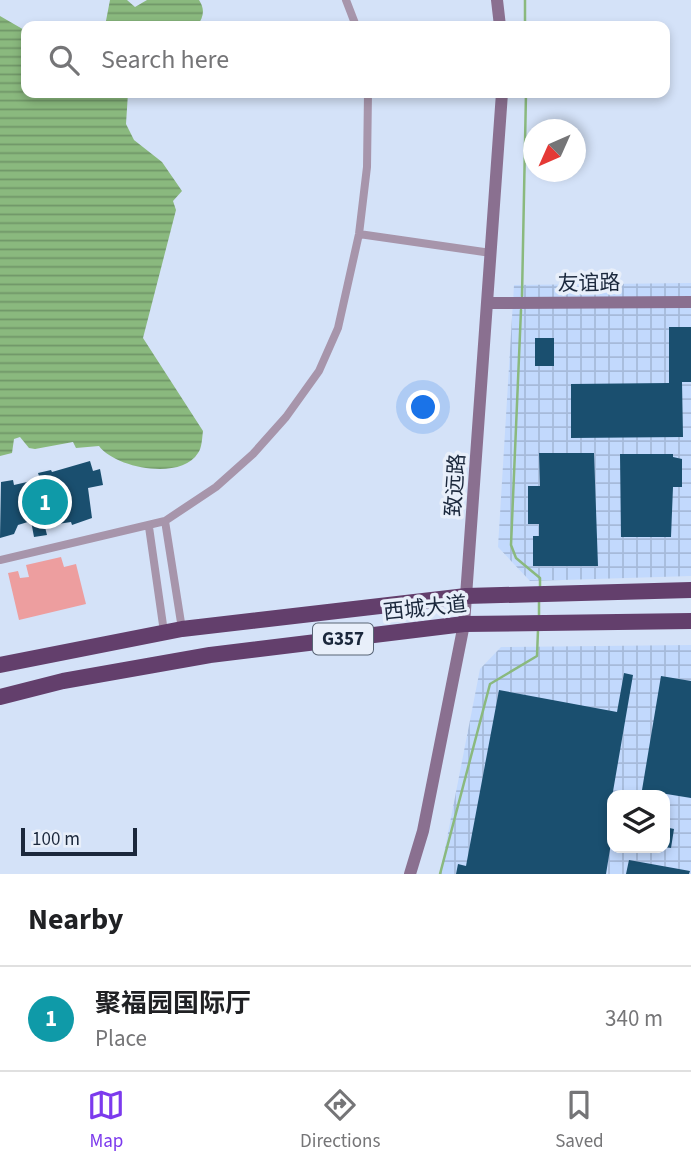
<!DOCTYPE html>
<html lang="en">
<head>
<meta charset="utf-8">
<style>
	body { margin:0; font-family:"Source Sans 3","Noto Sans SC",sans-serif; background:#f6f6f6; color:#202124 }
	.controls { position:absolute; right:21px; bottom:21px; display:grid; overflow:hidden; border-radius:14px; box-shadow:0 4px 10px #0003 }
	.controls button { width:63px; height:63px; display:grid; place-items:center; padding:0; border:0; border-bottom:2px solid #e0e0e0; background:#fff; color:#202124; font:35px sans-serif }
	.compass { position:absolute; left:523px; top:119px; width:63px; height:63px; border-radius:50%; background:#fff; box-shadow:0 4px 10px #0003; rotate:225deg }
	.scale { position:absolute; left:21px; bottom:18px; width:116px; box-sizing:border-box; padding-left:7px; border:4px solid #1b283c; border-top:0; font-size:19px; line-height:24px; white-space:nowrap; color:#1b283c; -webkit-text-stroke:5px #e8effa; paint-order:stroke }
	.you { position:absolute; left:424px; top:408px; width:24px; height:24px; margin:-18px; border:5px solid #fff; border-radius:50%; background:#1a73e8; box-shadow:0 0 0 10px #1a73e833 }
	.badge { display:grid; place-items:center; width:46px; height:46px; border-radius:50%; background:#7c3aed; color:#fff; font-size:23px; font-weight:700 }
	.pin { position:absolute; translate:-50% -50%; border:4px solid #fff; box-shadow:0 2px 7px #0006 }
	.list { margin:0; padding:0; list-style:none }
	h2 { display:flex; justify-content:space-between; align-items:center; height:91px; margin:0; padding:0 28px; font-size:30px }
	h2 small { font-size:23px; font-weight:400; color:#757577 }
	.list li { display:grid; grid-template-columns:46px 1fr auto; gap:21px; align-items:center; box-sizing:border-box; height:105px; padding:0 28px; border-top:2px solid #e0e0e0 }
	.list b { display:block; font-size:26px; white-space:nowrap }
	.list p { margin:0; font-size:23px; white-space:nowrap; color:#757577 }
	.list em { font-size:23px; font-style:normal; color:#757577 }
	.icon { flex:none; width:38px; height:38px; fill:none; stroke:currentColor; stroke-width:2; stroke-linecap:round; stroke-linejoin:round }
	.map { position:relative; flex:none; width:691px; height:874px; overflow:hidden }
	.search { position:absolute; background:#fff; box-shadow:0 4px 10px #0003; left:21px; right:21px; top:21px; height:77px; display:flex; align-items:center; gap:18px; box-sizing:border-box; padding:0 24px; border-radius:14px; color:#757577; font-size:26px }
	.sheet { height:196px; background:#fff }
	nav { display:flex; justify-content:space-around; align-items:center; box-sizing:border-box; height:98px; border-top:2px solid #e0e0e0; background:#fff; font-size:19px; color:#757577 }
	nav a { display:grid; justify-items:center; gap:4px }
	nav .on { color:#7c3aed }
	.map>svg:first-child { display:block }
	.industrial { fill:url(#industrial-grid); fill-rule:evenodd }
	.green { fill:#ed9e9f }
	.water { fill:url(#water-rules) }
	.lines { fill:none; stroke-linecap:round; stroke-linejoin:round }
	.stream { stroke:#8ab97e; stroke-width:2.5 }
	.building { fill:#1a4f6f }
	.street { stroke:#a795ab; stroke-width:8 }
	.secondary { stroke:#8a7090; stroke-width:12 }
	.highway { stroke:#633f6c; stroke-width:16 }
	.labels { text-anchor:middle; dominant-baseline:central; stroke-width:7; stroke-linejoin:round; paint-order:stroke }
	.shield { fill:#e8effa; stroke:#586475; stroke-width:2 }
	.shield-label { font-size:19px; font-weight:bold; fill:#1b283c }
	.street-label { font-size:21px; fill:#1b283c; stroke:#e8effa }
</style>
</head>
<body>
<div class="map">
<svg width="691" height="874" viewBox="0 0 691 874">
	<defs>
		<pattern id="industrial-grid" width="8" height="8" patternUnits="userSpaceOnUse" patternTransform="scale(1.75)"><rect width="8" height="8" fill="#c2d9fd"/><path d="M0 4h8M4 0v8" fill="none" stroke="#a6bada"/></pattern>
		<pattern id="water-rules" width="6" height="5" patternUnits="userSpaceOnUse" patternTransform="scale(1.75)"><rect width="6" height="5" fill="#8ab97e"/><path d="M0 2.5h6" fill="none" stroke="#709668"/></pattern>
	</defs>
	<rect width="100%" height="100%" fill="#d4e2f8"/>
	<path class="industrial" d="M691 283V576L530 581 498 547 514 285Z
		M691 645V874H440L480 669 501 647ZM612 795H665V848H612Z"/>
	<path class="green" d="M61 557 64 567 76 564 86 604 19 620 8 573 18 571 20 578 29 577 26 565Z"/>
	<path class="water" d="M110 0H127L135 7 147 0H199C205 9 204 17 197 26H105Z
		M0 16 26 31V93H128L126 124 134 140 162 162 182 191 173 201 176 210 143 338 203 431C202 438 202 448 198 453 181 481 115 468 99 446L76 448 73 442 35 449 29 448 20 437 14 439 12 453 0 456Z"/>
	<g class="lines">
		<path class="stream" d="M525 0V26
			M522 296 526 93
			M521 310 511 545 516 558 540 578V587
			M539 615V602
			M440 874 490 684 537 656 538 630"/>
	</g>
	<path class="building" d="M669 327H691V382H682L683 437 571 438V384L669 383Z
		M535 338H554V366H535Z
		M539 453H594L598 566H533V536H539V524H528V486H540Z
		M620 454H673V457L682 459V487H673L671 537H621Z
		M90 461 93 471 100 469 103 485 88 488 92 518 72 525 71 522 58 524 56 516 43 519 47 535 34 537 31 521 18 525 14 534 0 538 1 482 13 480 14 485 40 479 38 473 51 470 52 472Z
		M624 673 633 675 611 803 612 837 606 874H456L458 864 466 866 499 690 617 712Z
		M661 676 691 681V798L642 790Z
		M665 827 674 829 671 848 665 847Z
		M629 860 690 871 689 874H626Z"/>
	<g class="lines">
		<path class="street" d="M346 0 356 26
			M359 234 491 253
			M165 521 182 629
			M149 527 164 632
			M0 560 165 521 216 487 253 454 286 417 319 371 338 328 359 234 367 167 368 93"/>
		<path class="secondary" d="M497 0 500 26
			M487 303 691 302
			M410 874 423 831 464 624 502 93"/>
		<path class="highway" d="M0 665 182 629 466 596 691 590
			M0 697 63 681 210 655 464 624 691 621"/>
	</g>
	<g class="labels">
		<rect class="shield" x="313" y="623.5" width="60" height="31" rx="5"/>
		<g class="shield-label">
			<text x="343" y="639">G357</text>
		</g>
		<g class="street-label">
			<text transform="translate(589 283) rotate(-1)">友谊路</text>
			<text transform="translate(455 485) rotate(-86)">致远路</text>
			<text transform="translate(425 608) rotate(-6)">西城大道</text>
		</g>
	</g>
</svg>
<div class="controls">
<button><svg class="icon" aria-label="layers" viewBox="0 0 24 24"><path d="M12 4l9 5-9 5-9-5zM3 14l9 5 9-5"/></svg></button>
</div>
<svg class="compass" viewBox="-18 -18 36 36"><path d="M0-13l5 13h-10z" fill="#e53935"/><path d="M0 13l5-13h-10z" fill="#757577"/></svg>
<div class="scale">100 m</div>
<div class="you"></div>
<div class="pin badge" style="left:45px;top:502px;background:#0f9aa8">1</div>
<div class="search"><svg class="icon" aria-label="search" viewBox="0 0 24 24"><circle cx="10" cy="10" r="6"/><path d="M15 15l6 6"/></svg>Search here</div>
</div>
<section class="sheet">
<h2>Nearby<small></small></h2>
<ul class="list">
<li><span class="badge" style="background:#0f9aa8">1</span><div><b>聚福园国际厅</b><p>Place</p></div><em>340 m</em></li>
</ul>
</section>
<nav>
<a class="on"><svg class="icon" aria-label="map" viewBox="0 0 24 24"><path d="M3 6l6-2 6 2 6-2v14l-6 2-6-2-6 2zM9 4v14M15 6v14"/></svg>Map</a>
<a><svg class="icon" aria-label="directions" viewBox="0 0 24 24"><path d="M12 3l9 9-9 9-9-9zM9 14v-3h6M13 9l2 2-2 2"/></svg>Directions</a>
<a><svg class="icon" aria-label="saved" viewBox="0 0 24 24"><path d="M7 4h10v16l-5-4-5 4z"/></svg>Saved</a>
</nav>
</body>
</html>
